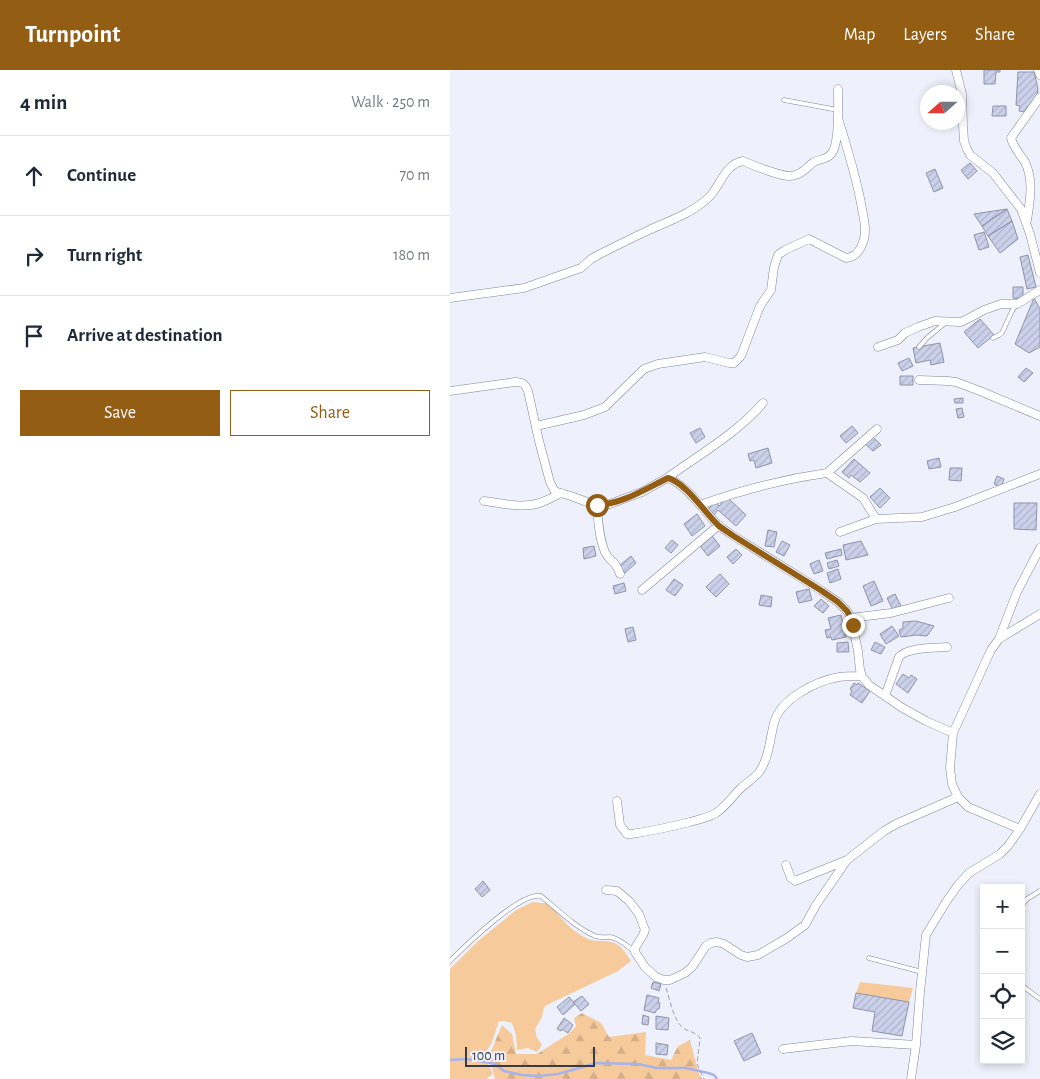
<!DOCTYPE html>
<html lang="en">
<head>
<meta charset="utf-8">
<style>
	body { margin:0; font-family:"Alegreya Sans",sans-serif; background:#f2f2f3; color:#1f2937 }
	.controls { position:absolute; right:15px; bottom:15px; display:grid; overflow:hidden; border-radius:0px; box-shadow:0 2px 8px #0003 }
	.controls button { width:45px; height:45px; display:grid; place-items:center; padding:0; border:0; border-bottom:1px solid #e0e1e3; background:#fff; color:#1f2937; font:25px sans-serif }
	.compass { position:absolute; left:470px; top:15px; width:45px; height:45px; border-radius:50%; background:#fff; box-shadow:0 2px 8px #0003; rotate:249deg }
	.scale { position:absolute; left:15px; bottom:12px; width:130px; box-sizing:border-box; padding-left:5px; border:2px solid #393c46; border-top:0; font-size:14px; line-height:18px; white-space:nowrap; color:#393c46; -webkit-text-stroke:4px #eef1fb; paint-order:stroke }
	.stop { position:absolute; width:15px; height:15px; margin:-11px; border:4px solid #935d14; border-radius:50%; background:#fff }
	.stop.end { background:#935d14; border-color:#fff; box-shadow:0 1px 5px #0008 }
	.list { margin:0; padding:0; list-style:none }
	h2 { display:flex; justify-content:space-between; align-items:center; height:65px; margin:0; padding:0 20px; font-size:21px }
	h2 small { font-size:16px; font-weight:400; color:#747a83 }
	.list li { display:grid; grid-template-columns:32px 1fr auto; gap:15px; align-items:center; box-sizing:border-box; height:80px; padding:0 20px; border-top:1px solid #e0e1e3 }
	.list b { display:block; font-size:19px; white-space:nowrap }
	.list em { font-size:16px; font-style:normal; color:#747a83 }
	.actions { display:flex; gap:10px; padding:15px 20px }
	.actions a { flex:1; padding:11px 0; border:1px solid #935d14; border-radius:0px; text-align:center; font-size:18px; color:#935d14 }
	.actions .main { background:#935d14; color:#fff }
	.icon { flex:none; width:28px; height:28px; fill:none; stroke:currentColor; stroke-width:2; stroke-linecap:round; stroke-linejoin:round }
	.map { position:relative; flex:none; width:590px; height:1009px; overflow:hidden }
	header { display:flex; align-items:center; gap:30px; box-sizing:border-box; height:70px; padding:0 25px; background:#935d14; color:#fff }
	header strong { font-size:24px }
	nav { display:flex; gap:28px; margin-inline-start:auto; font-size:18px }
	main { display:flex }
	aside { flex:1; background:#fff }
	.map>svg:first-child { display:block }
	.grass { fill:#f7ca9b }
	.forest { fill:url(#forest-firs) }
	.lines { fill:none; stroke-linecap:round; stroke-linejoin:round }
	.stream { stroke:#a7b3eb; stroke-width:2.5 }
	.building { fill:url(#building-hatch); stroke:#8e93ab }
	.service-casing { stroke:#81869d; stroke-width:5 }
	.minor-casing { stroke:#81869d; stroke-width:9 }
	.path { stroke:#9ea1ab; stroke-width:1; stroke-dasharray:5 2.5; stroke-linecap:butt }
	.service { stroke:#fff; stroke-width:4 }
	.minor { stroke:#fff; stroke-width:8 }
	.route { stroke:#935d14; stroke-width:6 }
</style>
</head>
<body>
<header>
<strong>Turnpoint</strong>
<nav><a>Map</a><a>Layers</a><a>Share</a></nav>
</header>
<main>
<aside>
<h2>4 min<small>Walk · 250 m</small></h2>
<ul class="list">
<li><svg class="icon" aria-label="ahead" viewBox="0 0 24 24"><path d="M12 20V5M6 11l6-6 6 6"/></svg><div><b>Continue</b></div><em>70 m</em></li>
<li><svg class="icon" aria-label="right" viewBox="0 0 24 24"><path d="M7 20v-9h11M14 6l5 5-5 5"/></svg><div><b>Turn right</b></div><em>180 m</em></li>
<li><svg class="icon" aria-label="arrive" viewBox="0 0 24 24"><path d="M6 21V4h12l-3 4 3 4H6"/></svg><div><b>Arrive at destination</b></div></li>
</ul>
<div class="actions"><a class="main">Save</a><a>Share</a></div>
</aside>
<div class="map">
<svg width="590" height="1009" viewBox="0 0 590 1009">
	<defs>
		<pattern id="forest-firs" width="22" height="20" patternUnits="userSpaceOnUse" patternTransform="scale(1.25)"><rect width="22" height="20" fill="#f7ca9b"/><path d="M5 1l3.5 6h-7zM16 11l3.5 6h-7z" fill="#d4ae87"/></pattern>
		<pattern id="building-hatch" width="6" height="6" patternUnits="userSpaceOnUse" patternTransform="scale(1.25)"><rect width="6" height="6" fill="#cbd1ea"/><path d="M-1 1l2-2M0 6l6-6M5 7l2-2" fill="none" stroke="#afb4ca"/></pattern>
	</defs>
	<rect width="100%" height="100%" fill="#eef1fb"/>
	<path class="grass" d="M83 832 101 834C110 848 122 862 138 869 143 871 149 871 154 871 170 872 173 879 181 891L168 901 101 933 94 937 92 947 85 959 87 968 92 975 87 982 78 978 67 980 66 965 62 953 54 951H49L42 972 34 986 43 1004 36 1009H0V899L27 872 66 840Z
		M410 912 463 918 459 932 406 923Z"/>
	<path class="forest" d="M132 943 151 953 159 967 196 962 195 985 221 990 228 976 240 970 249 1004 252 1009H45L39 986 52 955 62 964 66 984H87L120 963 126 956 124 948Z"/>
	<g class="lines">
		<path class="stream" d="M0 990 16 989 35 992 45 994 54 1001 72 1005 88 1006 108 1004 147 993 188 994 207 998H236L258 1003 264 1005 267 1009"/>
	</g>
	<path class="building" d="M534 0H550V2H546L545 14H534Z
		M568 2H584L588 19 586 32H581L579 37H577L575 42 569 41 570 36 566 35Z
		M543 36H556V46H542Z
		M520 93 527 101 518 109 511 100Z
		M485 99 493 118 484 122 476 103Z
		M557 139 562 151 538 166 532 156Z
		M557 139 532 156 524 144Z
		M562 151 568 169 550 183 538 166Z
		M534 162 539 177 529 180 524 165Z
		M578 185 586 217 577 219 570 187Z
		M563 217H573V229L563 228Z
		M584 228 590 239V277L579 283 565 274Z
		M530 249 544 265 528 278 514 262Z
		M490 273 494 292 481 295 480 290 466 293 463 278Z
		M459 288 463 296 452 301 448 293Z
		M576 298 583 303 574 312 568 307Z
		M450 306H463V315H450Z
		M513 328V333H505L504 329Z
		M512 338 514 347 508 348 506 339Z
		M402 356 408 363 396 373 390 366Z
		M250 358 255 367 246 373 240 363Z
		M421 365 431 375 423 381 413 372Z
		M318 378 322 393 306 398 304 390 300 391 298 384Z
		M489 388 491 397 479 399 477 391Z
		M404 389 420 403 410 412 401 405 399 408 392 402Z
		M500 398H512L511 411 499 410Z
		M547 406 554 409 551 417 544 414Z
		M430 418 440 428 430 438 420 427Z
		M277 427 296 445 286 456 268 440 263 446 257 440 265 432 269 436Z
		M564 433H587L586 460 564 459Z
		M247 444 255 456 242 466 234 454Z
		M318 460 327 462 324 477 315 476Z
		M262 466 270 476 258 486 250 476Z
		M222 470 228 475 221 483 215 478Z
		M332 471 340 475 334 486 326 482Z
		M411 471 418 485 396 490 393 475Z
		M144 476 146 486 134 489 133 478Z
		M286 479 292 485 283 494 277 487Z
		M391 479 392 485 377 489 375 483Z
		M181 486 186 493 175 503 169 496Z
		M369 490 373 501 364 504 360 494Z
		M387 490 389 496 379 499 377 493Z
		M388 499 391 509 380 513 377 503Z
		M270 504 279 514 266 527 256 517Z
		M224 509 233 515 225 526 216 520Z
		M424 511 433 531 421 536 413 516Z
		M174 513 176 521 165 524 163 516Z
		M359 519 362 530 349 533 346 522Z
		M445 524 451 536 443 540 437 528Z
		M311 525 322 527 321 537 309 535Z
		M371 529 379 536 373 543 364 536Z
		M391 545 396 567 382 570 381 567 377 568 375 560 381 559 378 548Z
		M466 551 484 556 477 566 467 565 451 567 449 560 453 558V552Z
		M442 556 449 566 436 574 430 564Z
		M183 557 186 570 178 572 175 559Z
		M398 572 399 582H387V573Z
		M425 572 435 577 431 584 421 580Z
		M453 604 459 608 461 605 467 609 458 623 446 614Z
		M404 613 407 615 408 613 420 621 412 633 400 625 402 621 400 619Z
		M33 811 40 820 32 827 25 819Z
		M203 912 211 914 209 921 201 918Z
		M406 923 459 932 452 966 422 961 425 942 403 938Z
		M197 925 209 928 208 933H210L209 939H207L205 943 194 940Z
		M132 926 139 934 131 941 123 932Z
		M119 927 125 934 113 945 107 937Z
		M193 945 199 947 198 955 192 954Z
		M206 946 219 948 218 960 206 959Z
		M114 948 123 955 118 963 112 959 111 961 107 959Z
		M302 963 311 983 294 991 284 971Z
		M206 973 218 975 217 985 206 984Z"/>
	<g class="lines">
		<g class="service-casing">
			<path id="service" d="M334 30 388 40
				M543 268 549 265 552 263 562 241 566 235
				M469 277 477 268 495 253
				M571 836 577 829 590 821
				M419 888 472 902
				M0 891C15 876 71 821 91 826 108 840 125 857 145 866 150 868 155 867 160 867 169 868 177 876 184 881
				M571 915 590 929"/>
		</g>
		<g class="minor-casing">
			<path id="minor" d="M506 0 512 24 513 55 514 71 517 79 520 85 543 103 571 139 580 164 590 203
				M588 0 590 5
				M577 150C580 131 584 110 575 92 570 84 563 77 561 68L590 27
				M0 228 74 218 131 198 141 189 150 184C166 176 182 168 199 160 219 151 240 144 257 129 271 117 273 95 293 91 302 95 332 107 341 106 342 106 348 104 348 104 355 101 358 96 364 92 369 89 376 90 381 84 390 75 388 33 388 19
				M428 277 448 270 455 263 468 257 485 251 511 252 519 248 534 240 551 234H567L590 220
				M469 310 498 311 506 312 530 321 590 346
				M0 321 65 312C73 312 75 314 78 321L89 371 100 412 104 420 107 422 121 426 145 435H157L192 422 217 408C236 413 255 443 269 456 273 459 278 462 282 465L372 521 388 532 397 541 401 548 408 581 410 600 412 606 419 615 451 637 476 651 503 663
				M86 356 134 345 155 337 194 299 208 294 255 287 279 293H284L291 286 310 236 321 220 324 197 328 185 335 180 359 169 396 188C410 187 415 171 415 159 415 152 413 145 412 139 407 108 397 78 388 48
				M377 403 427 359
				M217 408C250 384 286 364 313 333
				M34 431C51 433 69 438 86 434 95 432 103 427 111 423
				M147 435C148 450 149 468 155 482 158 489 161 489 165 494 167 497 169 501 170 504
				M250 435C291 420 334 409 377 403L413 428 426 449
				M390 462 426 449 472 447 505 437 590 404
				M192 520 269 455
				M401 548 441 543 499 528
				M549 569 590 544
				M435 626 449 587C458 577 484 578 497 577
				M167 731 170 755 177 764H181C202 761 220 757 240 752 249 749 258 748 266 743 275 737 282 727 290 719 296 713 305 708 310 701 319 687 320 669 324 653 330 629 366 611 389 607 397 606 405 606 412 606
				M570 759 518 737 508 727 502 714 500 698 503 663 541 580 549 569 567 522 590 478
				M336 795 341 808 345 811 397 790
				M156 820 167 821 179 831 189 844 195 860 193 865 185 878V882L195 897 206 907 214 910H220L235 903 242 897 256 876 261 873 267 872 274 874 291 885 297 887 308 885 337 868 355 855 366 835 397 790 434 761 446 754 508 727
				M333 979 402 971 466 975
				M461 1009 466 975 470 922 476 865 496 832 508 815 519 803 550 784 558 776 570 759 590 724"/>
		</g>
		<path class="path" d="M216 918C220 930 223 949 233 958 239 962 246 962 250 968L247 994 254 1009"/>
		<use href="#service" class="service"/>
		<use href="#minor" class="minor"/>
	</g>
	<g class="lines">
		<path class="route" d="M147 435C172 434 195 419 218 408 236 413 255 443 269 456 273 459 278 462 282 465L372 521 388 532 397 541 401 548 403 555"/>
	</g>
</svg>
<div class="controls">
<button>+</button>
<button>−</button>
<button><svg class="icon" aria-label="locate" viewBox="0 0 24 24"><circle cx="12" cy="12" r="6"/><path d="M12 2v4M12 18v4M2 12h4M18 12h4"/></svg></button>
<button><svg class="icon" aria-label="layers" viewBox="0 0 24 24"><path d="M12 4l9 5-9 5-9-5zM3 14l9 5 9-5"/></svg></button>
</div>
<svg class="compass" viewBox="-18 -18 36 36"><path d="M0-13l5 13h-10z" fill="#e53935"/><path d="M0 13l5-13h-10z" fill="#747a83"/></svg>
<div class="scale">100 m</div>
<div class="stop" style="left:147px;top:435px"></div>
<div class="stop end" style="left:403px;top:555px"></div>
</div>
</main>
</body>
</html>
